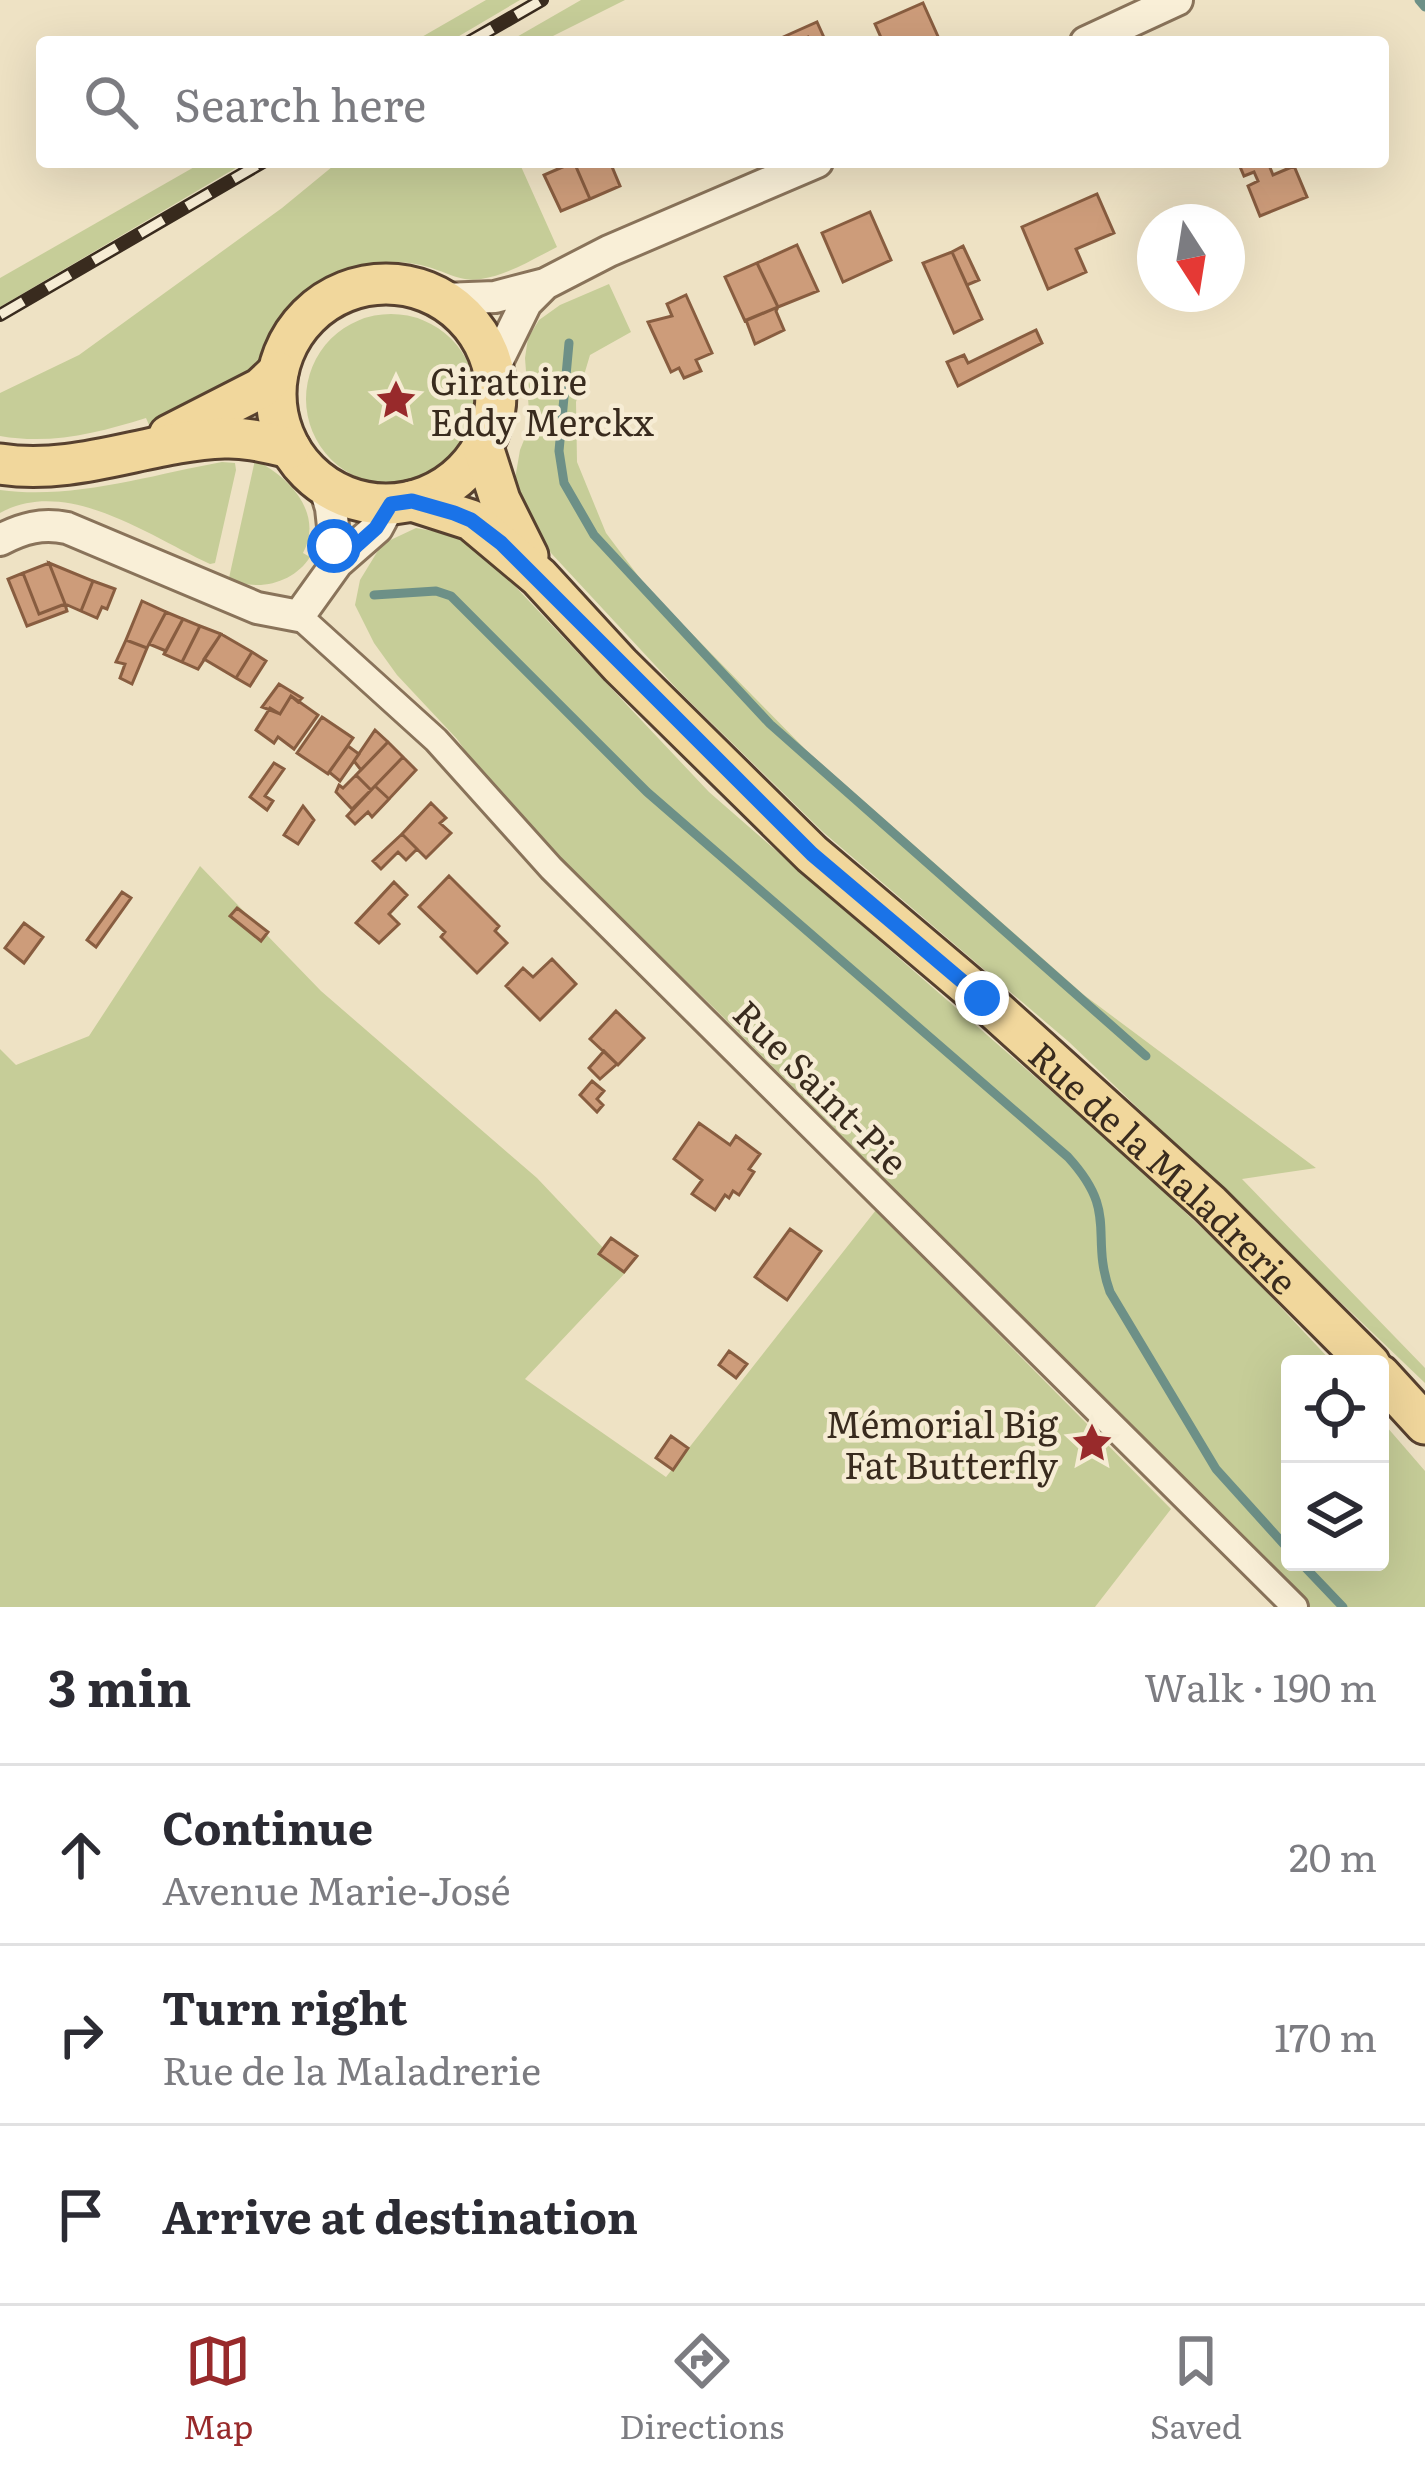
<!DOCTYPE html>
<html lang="en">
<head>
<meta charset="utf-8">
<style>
	body { margin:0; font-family:Literata,serif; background:#f7f7f7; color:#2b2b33 }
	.controls { position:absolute; right:36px; bottom:36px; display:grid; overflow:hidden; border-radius:12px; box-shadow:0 12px 48px #0002 }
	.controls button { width:108px; height:108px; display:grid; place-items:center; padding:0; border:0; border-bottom:3px solid #e1e1e2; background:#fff; color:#2b2b33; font:60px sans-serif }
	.compass { position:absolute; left:1137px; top:204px; width:108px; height:108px; border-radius:50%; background:#fff; box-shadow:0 12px 48px #0002; rotate:168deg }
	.stop { position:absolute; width:36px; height:36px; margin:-27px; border:9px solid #1a73e8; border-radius:50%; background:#fff }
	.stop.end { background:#1a73e8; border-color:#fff; box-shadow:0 3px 12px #0008 }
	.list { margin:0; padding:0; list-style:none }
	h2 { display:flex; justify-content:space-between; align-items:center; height:156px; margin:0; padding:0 48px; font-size:51px }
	h2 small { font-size:39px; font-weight:400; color:#7c7c81 }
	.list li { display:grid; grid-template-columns:78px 1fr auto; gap:36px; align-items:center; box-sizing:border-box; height:180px; padding:0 48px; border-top:3px solid #e1e1e2 }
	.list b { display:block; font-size:45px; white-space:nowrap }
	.list p { margin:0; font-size:39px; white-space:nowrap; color:#7c7c81 }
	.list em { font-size:39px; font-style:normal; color:#7c7c81 }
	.icon { flex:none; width:66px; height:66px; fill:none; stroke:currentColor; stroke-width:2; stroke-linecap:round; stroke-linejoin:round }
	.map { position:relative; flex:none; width:1425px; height:1607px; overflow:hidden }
	.search { position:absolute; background:#fff; box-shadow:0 12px 48px #0002; left:36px; right:36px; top:36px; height:132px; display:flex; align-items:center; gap:30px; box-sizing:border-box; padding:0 42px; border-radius:12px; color:#7c7c81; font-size:45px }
	.sheet { height:696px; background:#fff }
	nav { display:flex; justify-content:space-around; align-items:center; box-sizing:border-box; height:168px; border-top:3px solid #e1e1e2; background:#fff; font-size:33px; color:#7c7c81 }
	nav a { display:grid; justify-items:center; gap:6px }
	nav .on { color:#982a2b }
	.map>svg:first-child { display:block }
	.green { fill:#c6cd98 }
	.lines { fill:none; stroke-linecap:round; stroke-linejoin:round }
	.stream { stroke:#6d9087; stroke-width:9 }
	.building { fill:#cd9c7a; stroke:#885d40; stroke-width:3 }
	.minor-casing { stroke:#89735a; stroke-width:30 }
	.tertiary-casing { stroke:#89735a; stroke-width:36 }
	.primary-casing { stroke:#57412f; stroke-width:45 }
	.minor { stroke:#f9efd7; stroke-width:24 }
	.tertiary { stroke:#f9efd7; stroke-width:30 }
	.primary { stroke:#f1d79c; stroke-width:39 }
	.rail-casing { stroke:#392b1e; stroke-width:14 }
	.rail { stroke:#f6ecd4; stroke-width:9; stroke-dasharray:27; stroke-linecap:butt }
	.route { stroke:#1a73e8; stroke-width:15 }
	.labels { text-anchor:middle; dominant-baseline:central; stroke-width:9; stroke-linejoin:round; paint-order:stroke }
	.poi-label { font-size:36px; fill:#392b1e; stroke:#f6ecd4; text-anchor:start }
	.street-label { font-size:36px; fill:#392b1e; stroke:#f6ecd4 }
</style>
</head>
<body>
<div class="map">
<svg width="1425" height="1607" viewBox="0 0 1425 1607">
	<rect width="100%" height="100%" fill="#eee2c4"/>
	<path class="green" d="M486 0H520L449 42H413Z
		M581 0H625L541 42H508Z
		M203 162H246L0 307V278Z
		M338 162H519L557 247C533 259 508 275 481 279 464 282 452 275 437 270 405 258 368 260 338 274 289 296 287 323 259 361 234 393 185 412 149 425L146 418C98 433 51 445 0 436V393L79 355 282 208Z
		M609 284 631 332 590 355 576 402 577 462 606 533 648 589 806 750 1084 995 1316 1168 1242 1179 1425 1368V1383L1069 1042 823 832 679 691 551 553 527 514 515 479 520 450 530 425 525 358 528 338 539 320 560 305Z
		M306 399a85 85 0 1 1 170 0a85 85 0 1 1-170 0Z
		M255 460C290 477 324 514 303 553L310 557C294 583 256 593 229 578Z
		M222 462 235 463 236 470 215 563 210 564C149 536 67 476 0 513V490C74 500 150 475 222 462Z
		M416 528 450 534 478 547 709 792 1130 1160 1246 1270 1334 1364H1290V1562H1380V1419L1425 1471V1607H1310L713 1007 505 807 457 739 397 675 374 643 355 605 360 580 382 544Z
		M200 866 321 991 537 1178 626 1272 525 1379 666 1477 876 1210 1171 1509 1095 1607H0V1049L16 1065 89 1036Z"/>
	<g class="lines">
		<path class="stream" d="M1419 0 1425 7
			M569 343 559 451 564 483 594 535 770 724 1146 1056
			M374 595 436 591 451 596 647 792 1068 1157C1120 1214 1089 1233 1110 1292L1216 1469 1290 1551
			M1300 1562 1343 1607"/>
	</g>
	<path class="building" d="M923 3 940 41 883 42 875 24Z
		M817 22 826 42H811L808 37 798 42H772Z
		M574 162 590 199 561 211 544 175Z
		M574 162H610L620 186 590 199Z
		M1238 162H1276L1269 165 1273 175 1294 166 1307 197 1260 216 1248 186 1258 181 1254 172 1244 176Z
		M1097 194 1114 233 1076 249 1086 272 1048 289 1022 227Z
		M870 212 891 260 843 282 822 233Z
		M797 245 818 291 778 307 757 263Z
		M963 246 979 280 967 285 952 252Z
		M952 252 982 319 954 333 923 263Z
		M757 263 778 307 745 321 725 277Z
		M686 295 712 353 696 360 701 371 684 378 679 368 671 372 648 322 672 316 667 304Z
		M778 307 776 311 784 330 755 344 746 320Z
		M1036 330 1042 343 958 386 947 362 964 355 968 363Z
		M49 563 65 604 39 614 23 573Z
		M49 563 93 581 81 611 65 604Z
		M23 573 39 614 65 604 67 611 27 626 8 579Z
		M93 581 115 589 107 609 102 607 97 618 81 611Z
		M142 601 166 612 147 648 126 640Z
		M166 612 183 619 166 651 149 644Z
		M183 619 200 626 182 662 164 654Z
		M200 626 221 634 198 669 182 662Z
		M221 634 252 652 236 678 204 659Z
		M126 640 147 648 132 684 120 678 125 664 116 662Z
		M252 652 266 661 250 686 236 678Z
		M279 684 302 698 298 702 291 696 280 714 262 707Z
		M291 696 318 715 294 749 278 737 274 743 256 730 270 708 280 714Z
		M322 717 353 738 328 774 297 753Z
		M375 730 388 742 361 770 354 761Z
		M388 742 403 757 371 790 356 775Z
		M348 746 359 754 340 781 329 772Z
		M403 757 416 770 389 799 375 786Z
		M274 763 284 769 265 796 273 801 267 810 250 797Z
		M356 775 371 790 352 809 336 792 339 785 343 788Z
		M375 786 389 799 372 817 368 812 355 824 347 816Z
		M431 803 446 818 440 823 451 833 426 858 402 834Z
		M303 806 314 820 298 844 284 835Z
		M402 834 417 849 406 860 398 852 381 869 373 861Z
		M449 876 499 926 495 931 507 943 477 973 441 937 445 932 419 907Z
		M394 882 407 895 389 914 399 924 379 943 356 923Z
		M122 892 131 898 96 947 87 940Z
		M237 908 268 932 261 941 230 916Z
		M24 923 43 937 24 963 5 948Z
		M552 959 576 984 540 1020 506 986 523 968 533 977Z
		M616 1011 644 1038 618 1065 590 1039Z
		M604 1051 617 1064 600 1079 589 1068Z
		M592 1081 604 1091 597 1099 603 1105 597 1112 580 1095Z
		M699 1123 730 1145 736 1136 760 1154 749 1169 754 1172 739 1195 733 1191 729 1198 725 1195 715 1210 692 1194 702 1180 674 1159Z
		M790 1229 821 1251 787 1300 755 1277Z
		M611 1238 637 1256 624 1272 599 1254Z
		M729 1351 747 1364 736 1378 719 1365Z
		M671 1436 688 1448 673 1470 656 1458Z"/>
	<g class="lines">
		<g class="minor-casing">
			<path id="minor" d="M299 616 436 740 551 868 1295 1607"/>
		</g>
		<g class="tertiary-casing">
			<path id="tertiary" d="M1086 42 1177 0
				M443 299 495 297 545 284
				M494 368 526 303 545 284 609 251 817 162
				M324 485 331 508 337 563
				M0 540C23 528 42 523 67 528L257 608 299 616 337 563 377 528 390 504"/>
		</g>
		<g class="primary-casing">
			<g id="primary">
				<circle cx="386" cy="394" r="110"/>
				<path d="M169 435 261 388 278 372"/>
				<path d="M483 447 500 500 528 556"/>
				<path d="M0 464C77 476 148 441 224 438 247 437 268 443 290 448"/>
				<path id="s1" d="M412 501 471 520 539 577 620 665 812 854 982 998 1210 1204 1370 1364"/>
				<path d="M1380 1375 1425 1424"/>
			</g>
		</g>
		<use href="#minor" class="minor"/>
		<use href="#tertiary" class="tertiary"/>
		<use href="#primary" class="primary"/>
		<g class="rail-casing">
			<path id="rail" d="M469 42 542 0
				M0 315 263 162"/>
		</g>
		<use href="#rail" class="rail"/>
	</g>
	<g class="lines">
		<path class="route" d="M334 546 337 563 376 528 391 504 412 501 454 513 471 520 501 543 812 854 982 998"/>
	</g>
	<defs>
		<g id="sight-bare" transform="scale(3.24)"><path d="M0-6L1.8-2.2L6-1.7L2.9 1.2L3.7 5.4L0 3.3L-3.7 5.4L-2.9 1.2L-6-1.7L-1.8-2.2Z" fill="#982a2b" stroke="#f6ecd4" stroke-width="2.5" paint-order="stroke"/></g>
	</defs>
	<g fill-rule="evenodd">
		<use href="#sight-bare" x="396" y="400"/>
		<use href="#sight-bare" x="1092" y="1443"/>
	</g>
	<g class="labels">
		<g class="poi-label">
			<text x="430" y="379">Giratoire<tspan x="430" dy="41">Eddy Merckx</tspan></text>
			<text x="1058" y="1422" text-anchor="end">Mémorial Big<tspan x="1058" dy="41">Fat Butterfly</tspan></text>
		</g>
		<g class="street-label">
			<text transform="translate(822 1086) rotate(45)">Rue Saint-Pie</text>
			<text stroke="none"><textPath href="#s1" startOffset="1011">Rue de la Maladrerie</textPath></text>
		</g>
	</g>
</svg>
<div class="controls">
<button><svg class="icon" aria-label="locate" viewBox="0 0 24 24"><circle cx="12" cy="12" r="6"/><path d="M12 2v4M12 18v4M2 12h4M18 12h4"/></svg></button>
<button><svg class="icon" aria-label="layers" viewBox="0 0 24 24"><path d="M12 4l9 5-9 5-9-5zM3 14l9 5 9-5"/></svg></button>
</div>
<svg class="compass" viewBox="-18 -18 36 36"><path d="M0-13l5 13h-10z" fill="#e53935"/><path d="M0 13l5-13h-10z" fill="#7c7c81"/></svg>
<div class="stop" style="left:334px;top:546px"></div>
<div class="stop end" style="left:982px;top:998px"></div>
<div class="search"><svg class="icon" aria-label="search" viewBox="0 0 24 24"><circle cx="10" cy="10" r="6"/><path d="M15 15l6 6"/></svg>Search here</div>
</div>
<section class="sheet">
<h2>3 min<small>Walk · 190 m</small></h2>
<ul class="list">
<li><svg class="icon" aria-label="ahead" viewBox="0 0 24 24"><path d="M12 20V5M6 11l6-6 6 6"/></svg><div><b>Continue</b><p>Avenue Marie-José</p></div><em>20 m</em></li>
<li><svg class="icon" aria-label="right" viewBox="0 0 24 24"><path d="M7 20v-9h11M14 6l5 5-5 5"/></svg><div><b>Turn right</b><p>Rue de la Maladrerie</p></div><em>170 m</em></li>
<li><svg class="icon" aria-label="arrive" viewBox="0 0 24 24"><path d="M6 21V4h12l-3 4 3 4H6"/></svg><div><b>Arrive at destination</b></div></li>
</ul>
</section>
<nav>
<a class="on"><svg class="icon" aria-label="map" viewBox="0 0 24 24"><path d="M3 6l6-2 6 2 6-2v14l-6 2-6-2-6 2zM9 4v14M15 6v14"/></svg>Map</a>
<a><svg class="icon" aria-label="directions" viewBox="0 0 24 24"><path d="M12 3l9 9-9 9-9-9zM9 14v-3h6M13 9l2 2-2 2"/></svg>Directions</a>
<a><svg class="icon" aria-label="saved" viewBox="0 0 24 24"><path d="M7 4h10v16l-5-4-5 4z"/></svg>Saved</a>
</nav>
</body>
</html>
